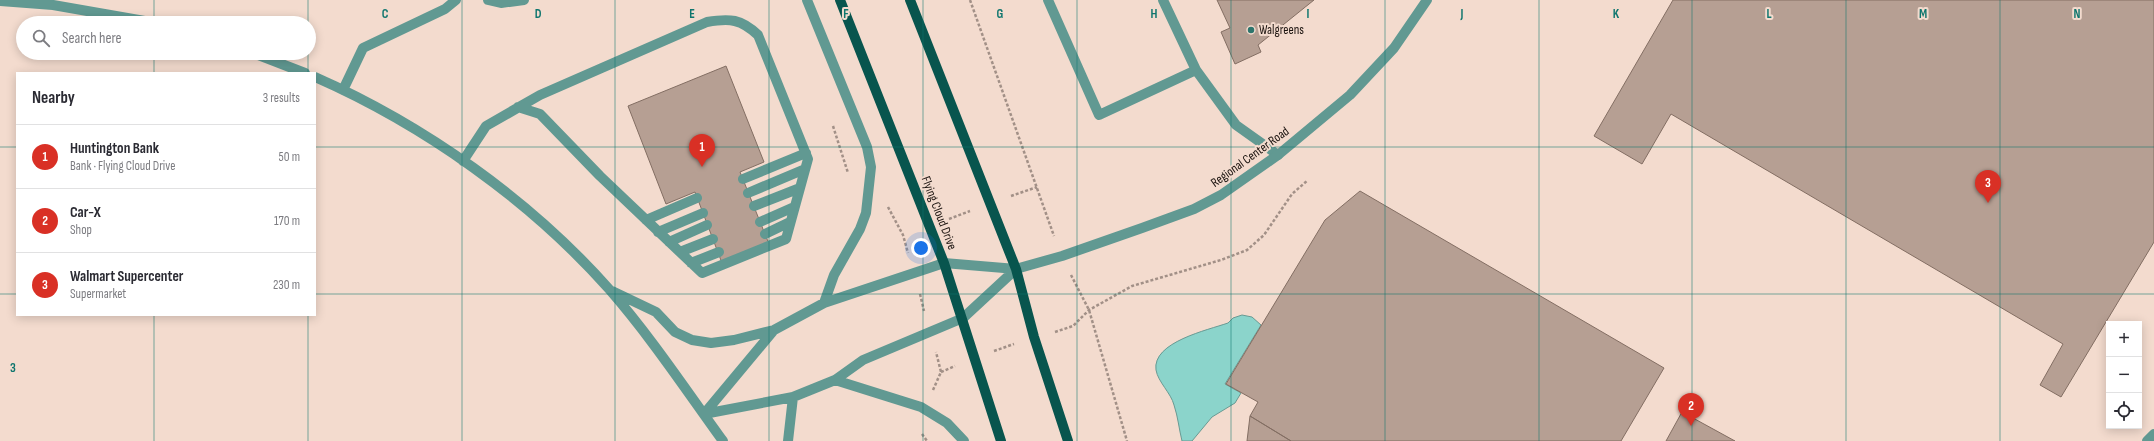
<!DOCTYPE html>
<html lang="en">
<head>
<meta charset="utf-8">
<style>
	body { margin:0; font-family:"Sofia Sans Condensed",sans-serif; background:#f7f7f7; color:#2b2b33 }
	.controls { position:absolute; right:12px; bottom:12px; display:grid; overflow:hidden; border-radius:0px; box-shadow:0 2px 10px #0003 }
	.controls button { width:36px; height:36px; display:grid; place-items:center; padding:0; border:0; border-bottom:1px solid #e1e1e2; background:#fff; color:#2b2b33; font:20px sans-serif }
	.you { position:absolute; left:921px; top:248px; width:14px; height:14px; margin:-10px; border:3px solid #fff; border-radius:50%; background:#1a73e8; box-shadow:0 0 0 6px #1a73e833 }
	.badge { display:grid; place-items:center; width:26px; height:26px; border-radius:50%; background:#d93025; color:#fff; font-size:13px; font-weight:700 }
	.pin { position:absolute; translate:-50% -33px; filter:drop-shadow(0 1px 2px #0008) }
	.pin::after { content:''; position:absolute; top:21px; width:14px; height:12px; background:inherit; clip-path:polygon(0 0,100% 0,50% 100%) }
	.list { margin:0; padding:0; list-style:none }
	h2 { display:flex; justify-content:space-between; align-items:center; height:52px; margin:0; padding:0 16px; font-size:17px }
	h2 small { font-size:13px; font-weight:400; color:#7c7c81 }
	.list li { display:grid; grid-template-columns:26px 1fr auto; gap:12px; align-items:center; box-sizing:border-box; height:64px; padding:0 16px; border-top:1px solid #e1e1e2 }
	.list b { display:block; font-size:15px; white-space:nowrap }
	.list p { margin:0; font-size:13px; white-space:nowrap; color:#7c7c81 }
	.list em { font-size:13px; font-style:normal; color:#7c7c81 }
	.icon { flex:none; width:22px; height:22px; fill:none; stroke:currentColor; stroke-width:2; stroke-linecap:round; stroke-linejoin:round }
	.map { position:relative; flex:none; width:2154px; height:441px; overflow:hidden }
	.search { position:absolute; background:#fff; box-shadow:0 2px 10px #0003; left:16px; top:16px; width:300px; height:44px; display:flex; align-items:center; gap:10px; box-sizing:border-box; padding:0 14px; border-radius:22px; color:#7c7c81; font-size:15px }
	.panel { position:absolute; background:#fff; box-shadow:0 2px 10px #0003; left:16px; top:72px; width:300px; height:244px; border-radius:0px }
	.map>svg:first-child { display:block }
	.water { fill:#8bd4cb; stroke:#699a93 }
	.building { fill:#b69f93; stroke:#836e63 }
	.lines { fill:none; stroke-linecap:round; stroke-linejoin:round }
	.path { stroke:#a29087; stroke-width:2.5; stroke-dasharray:3 2; stroke-linecap:butt }
	.service { stroke:#619992; stroke-width:10 }
	.tertiary { stroke:#619992; stroke-width:10 }
	.primary { stroke:#08554e; stroke-width:10 }
	.grid { fill:none; stroke:#0f766e; stroke-width:1; stroke-opacity:0.55 }
	.poi-dot { fill:#2d756d; stroke:#f3dbce; stroke-width:1.5 }
	.labels { text-anchor:middle; dominant-baseline:central; stroke-width:4; stroke-linejoin:round; paint-order:stroke }
	.poi-label { font-size:13px; fill:#1b130f; stroke:#f3dbce; text-anchor:start }
	.street-label { font-size:13px; fill:#1b130f; stroke:#f3dbce }
	.grid-label { font-size:13px; text-anchor:middle; font-weight:bold; fill:#0f766e; stroke:#f3dbce; stroke-width:4; stroke-linejoin:round; paint-order:stroke }
</style>
</head>
<body>
<div class="map">
<svg width="2154" height="441" viewBox="0 0 2154 441">
	<rect width="100%" height="100%" fill="#f3dbce"/>
	<path class="water" d="M1242 315 1252 317 1261 325 1225 384 1241 393 1235 403 1212 417 1192 441H1182C1179 429 1178 417 1174 405 1171 393 1158 382 1156 370 1152 342 1208 330 1228 323L1233 318Z"/>
	<path class="building" d="M1217 0H1314L1258 45 1261 52 1235 64 1221 32 1230 28Z
		M1673 0H2154V242L2061 397 2040 385 2063 344 1671 114 1642 164 1594 136Z
		M726 66 764 162 740 172 769 244 722 263 695 192 666 204 628 106Z
		M1360 191 1664 368 1621 441H1291L1250 416 1258 402 1226 384 1325 220Z
		M1682 412 1735 441H1666Z
		M1250 416 1291 441H1247Z"/>
	<g class="lines">
		<path class="path" d="M970 0 1054 236
			M833 126 848 173
			M1011 196 1037 187
			M888 207 903 235 908 253
			M949 219 970 211
			M1071 275 1089 310 1127 441
			M920 294 924 311
			M1055 332 1073 326 1089 310 1132 286 1221 260 1247 250 1264 235 1292 194 1308 180
			M994 351 1014 344
			M941 372 955 366
			M933 390 941 372 936 352
			M922 434 927 441"/>
		<path class="service" d="M488 0 501 3 524 0
			M807 0 867 147 871 167 866 213 860 229 834 275 824 303
			M1048 0 1099 115 1196 70
			M1163 0 1196 70 1236 125 1278 155
			M0 1 53 5 156 23
			M253 53 305 73
			M315 77C424 125 530 200 609 289 651 337 686 390 723 441
			M343 90 363 48 445 9 456 0
			M463 161 486 126 540 95 707 22C730 18 741 19 758 35L808 159 786 239 702 273 600 176 540 114 518 107
			M743 179 806 153
			M748 193 805 169
			M754 206 800 188
			M646 220 697 198
			M760 222 794 207
			M658 232 703 213
			M765 234 790 222
			M669 242 707 225
			M680 252 713 239
			M691 263 719 252
			M612 291 656 312 675 332 692 340 711 343 734 340 774 330 824 303 944 263
			M835 380 921 407 947 423 964 441
			M704 414 793 397 835 380 863 360 963 318
			M704 414 774 330
			M788 441 793 397"/>
		<path class="tertiary" d="M944 263 1016 269 1062 256 1142 228 1194 209 1221 195 1278 155 1350 95 1394 48 1427 0
			M963 318 1016 269
			M2147 441 2154 434"/>
		<path class="primary" d="M840 0 944 263 1001 441
			M910 0 1016 269 1034 337 1068 441"/>
	</g>
	<path class="grid" d="M154 0V23M308 0V23M462 0V441M615 0V441M769 0V441M923 0V441M1077 0V441M1231 0V441M1385 0V441M1539 0V441M1692 0V441M1846 0V441M2000 0V441M154 53V73M308 53V73M0 147H17M315 147H2154M0 294H17M315 294H2154M154 315V441M308 315V441"/>
	<circle class="poi-dot" cx="1251" cy="30" r="4"/>
	<g class="labels">
		<g class="poi-label">
			<text x="1259" y="30">Walgreens</text>
		</g>
		<g class="street-label">
			<text transform="translate(1250 157) rotate(-36)">Regional Center Road</text>
			<text transform="translate(939 213) rotate(69)">Flying Cloud Drive</text>
		</g>
	</g>
	<g class="grid-label">
		<text x="385" y="18">C</text>
		<text x="538" y="18">D</text>
		<text x="692" y="18">E</text>
		<text x="846" y="18">F</text>
		<text x="1000" y="18">G</text>
		<text x="1154" y="18">H</text>
		<text x="1308" y="18">I</text>
		<text x="1462" y="18">J</text>
		<text x="1616" y="18">K</text>
		<text x="1769" y="18">L</text>
		<text x="1923" y="18">M</text>
		<text x="2077" y="18">N</text>
		<text x="13" y="372">3</text>
	</g>
</svg>
<div class="controls">
<button>+</button>
<button>−</button>
<button><svg class="icon" aria-label="locate" viewBox="0 0 24 24"><circle cx="12" cy="12" r="6"/><path d="M12 2v4M12 18v4M2 12h4M18 12h4"/></svg></button>
</div>
<div class="you"></div>
<div class="pin badge" style="left:702px;top:167px">1</div>
<div class="pin badge" style="left:1691px;top:426px">2</div>
<div class="pin badge" style="left:1988px;top:203px">3</div>
<div class="search"><svg class="icon" aria-label="search" viewBox="0 0 24 24"><circle cx="10" cy="10" r="6"/><path d="M15 15l6 6"/></svg>Search here</div>
<section class="panel">
<h2>Nearby<small>3 results</small></h2>
<ul class="list">
<li><span class="badge">1</span><div><b>Huntington Bank</b><p>Bank · Flying Cloud Drive</p></div><em>50 m</em></li>
<li><span class="badge">2</span><div><b>Car-X</b><p>Shop</p></div><em>170 m</em></li>
<li><span class="badge">3</span><div><b>Walmart Supercenter</b><p>Supermarket</p></div><em>230 m</em></li>
</ul>
</section>
</div>
</body>
</html>
